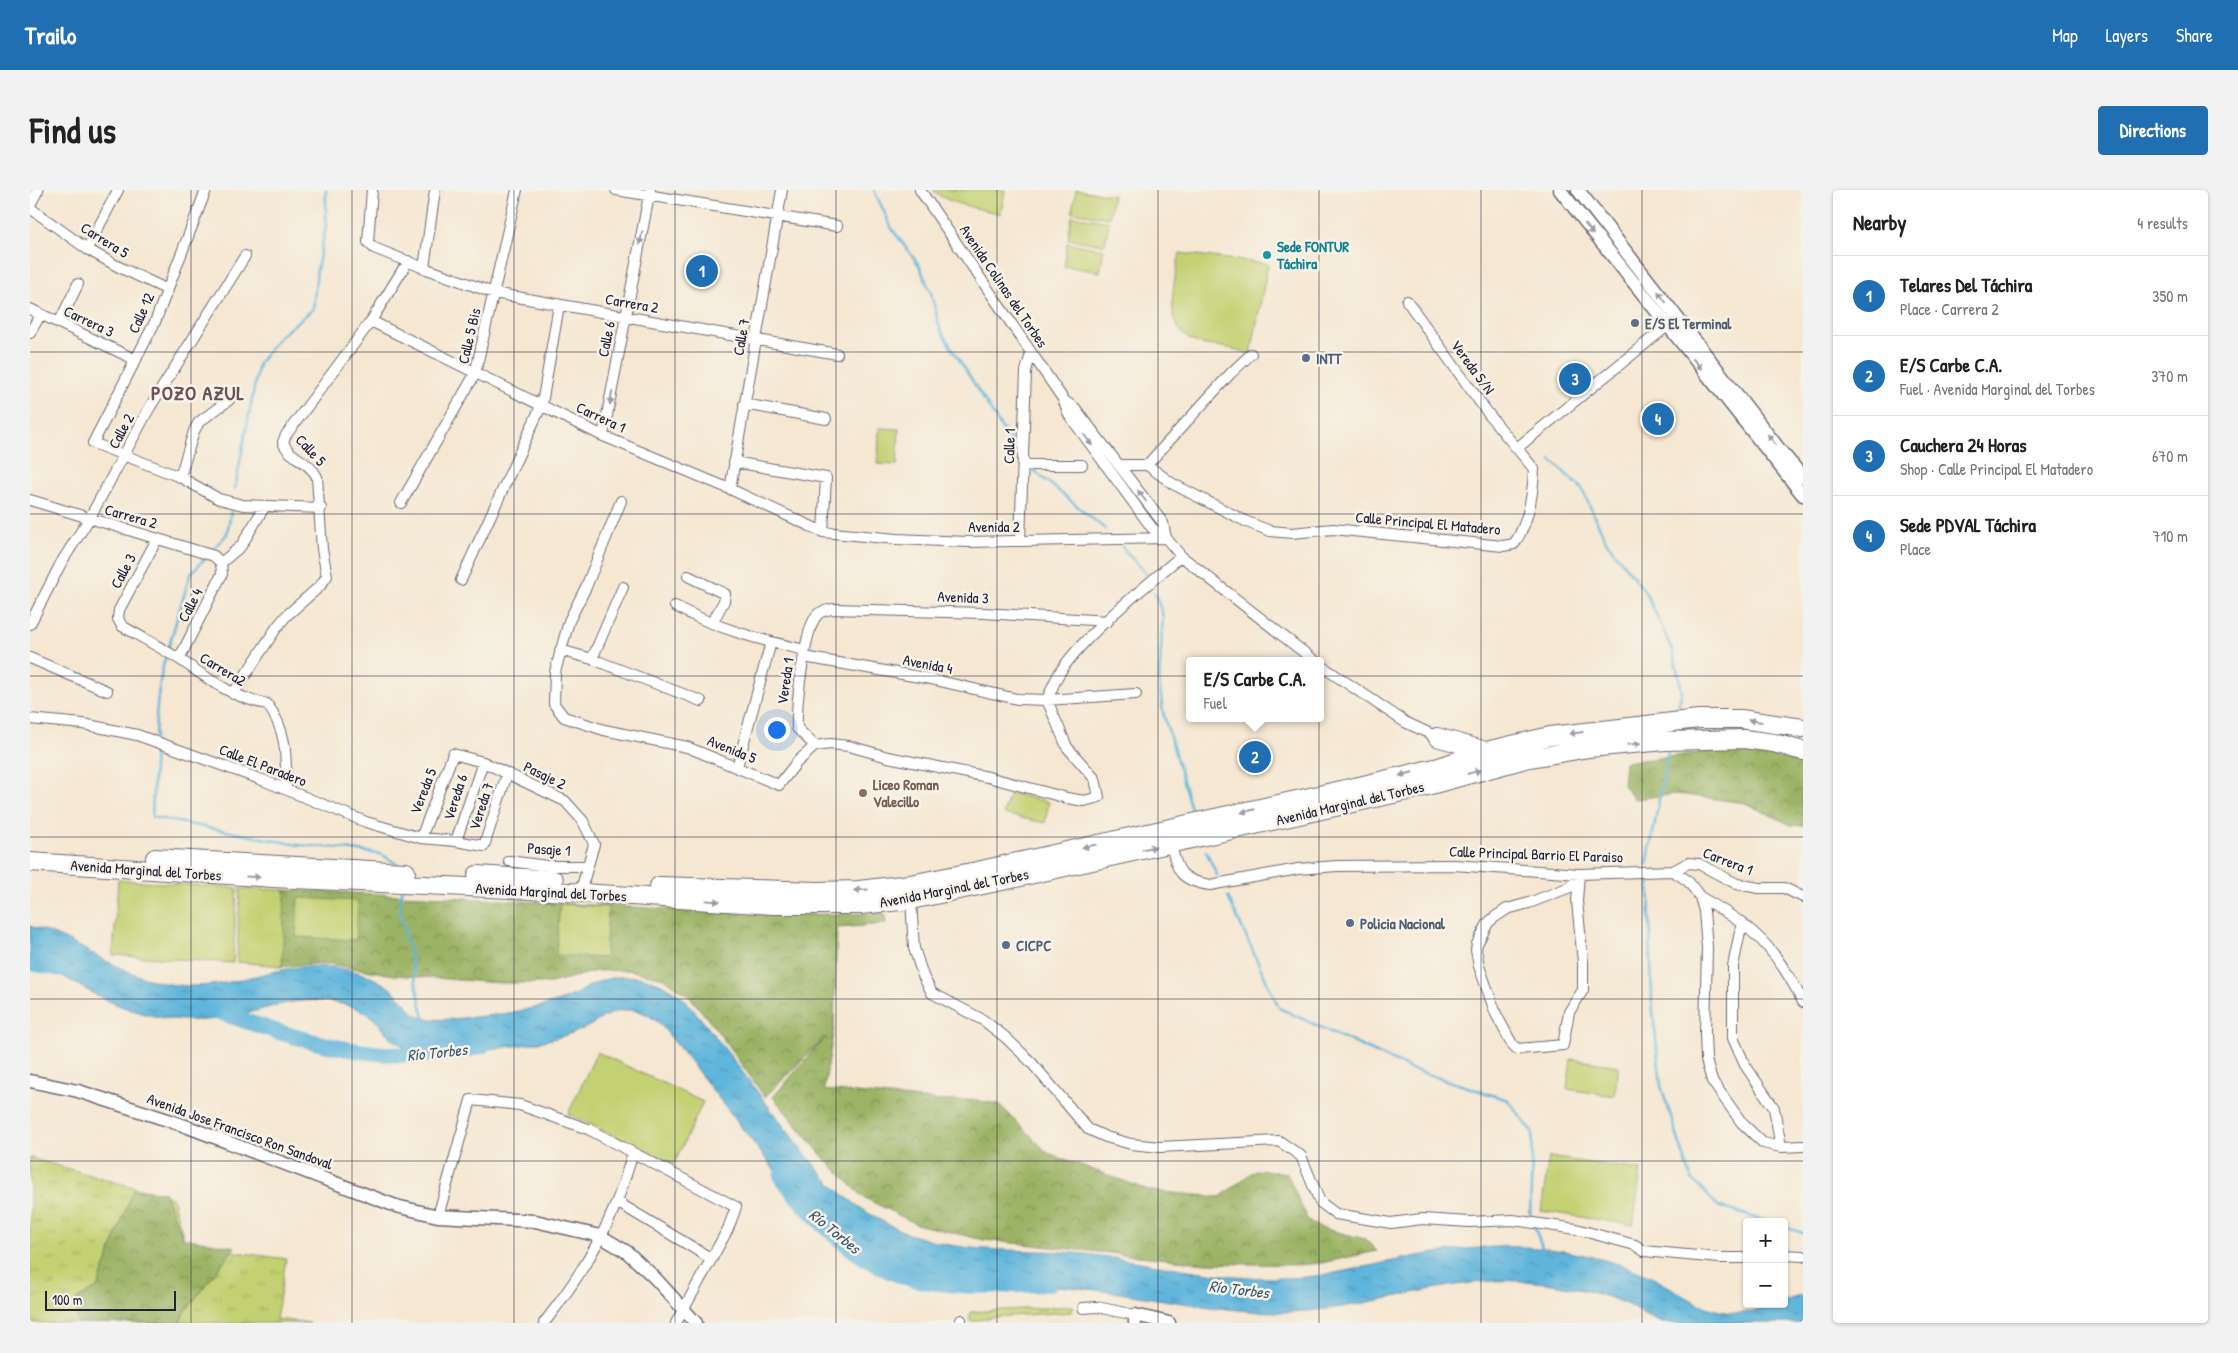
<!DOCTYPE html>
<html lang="en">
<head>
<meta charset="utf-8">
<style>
	body { margin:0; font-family:"Patrick Hand",sans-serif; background:#f2f2f2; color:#222 }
	.controls { position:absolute; right:15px; bottom:15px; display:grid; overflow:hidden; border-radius:5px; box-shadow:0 1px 4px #0004 }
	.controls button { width:45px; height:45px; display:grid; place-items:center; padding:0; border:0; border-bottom:1px solid #e0e0e0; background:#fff; color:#222; font:25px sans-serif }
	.scale { position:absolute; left:15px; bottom:12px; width:131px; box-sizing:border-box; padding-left:5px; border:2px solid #22223b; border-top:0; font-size:14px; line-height:18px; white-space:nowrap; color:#22223b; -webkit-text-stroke:4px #f7f3e8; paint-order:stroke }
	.you { position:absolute; left:746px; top:539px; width:18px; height:18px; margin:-12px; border:4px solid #fff; border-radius:50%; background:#1a73e8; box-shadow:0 0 0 8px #1a73e833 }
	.badge { display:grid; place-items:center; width:32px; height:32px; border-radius:50%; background:#1f6fb2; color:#fff; font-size:16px; font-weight:700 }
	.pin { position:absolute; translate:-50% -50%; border:2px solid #fff; box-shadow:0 1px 5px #0006 }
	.popup { position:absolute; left:1156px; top:467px; width:138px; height:65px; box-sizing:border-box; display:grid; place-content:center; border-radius:5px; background:#fff; filter:drop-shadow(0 1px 4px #0005); font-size:16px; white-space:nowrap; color:#767676 }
	.popup b { font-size:19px; color:#222 }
	.popup::after { content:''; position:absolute; left:50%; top:100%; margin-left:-10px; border:10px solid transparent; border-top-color:#fff }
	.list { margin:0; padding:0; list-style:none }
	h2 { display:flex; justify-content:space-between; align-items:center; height:65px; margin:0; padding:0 20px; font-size:21px }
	h2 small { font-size:16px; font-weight:400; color:#767676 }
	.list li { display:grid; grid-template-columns:32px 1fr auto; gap:15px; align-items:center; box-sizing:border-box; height:80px; padding:0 20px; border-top:1px solid #e0e0e0 }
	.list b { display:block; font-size:19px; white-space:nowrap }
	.list p { margin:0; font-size:16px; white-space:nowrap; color:#767676 }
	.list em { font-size:16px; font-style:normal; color:#767676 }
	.map { position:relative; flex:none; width:1773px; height:1133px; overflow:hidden; border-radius:5px }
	header { display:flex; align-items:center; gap:30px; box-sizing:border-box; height:70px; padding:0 25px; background:#1f6fb2; color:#fff }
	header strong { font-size:24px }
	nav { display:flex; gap:28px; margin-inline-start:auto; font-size:18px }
	.intro { display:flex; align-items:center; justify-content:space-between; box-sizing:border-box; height:120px; padding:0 30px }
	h1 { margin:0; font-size:35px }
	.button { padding:12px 22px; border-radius:5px; background:#1f6fb2; color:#fff; font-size:18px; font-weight:700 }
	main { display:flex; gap:30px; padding:0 30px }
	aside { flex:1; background:#fff; border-radius:5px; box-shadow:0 1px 4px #0004 }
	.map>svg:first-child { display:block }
	.grass { fill:url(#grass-tufts); stroke:#737a57 }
	.forest { fill:url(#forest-crowns); stroke:#5e6a50 }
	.park { fill:#c4d173; stroke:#737a57 }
	.water { fill:url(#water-ripples); stroke:#406c8b }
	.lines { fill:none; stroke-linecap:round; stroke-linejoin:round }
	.stream { stroke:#5eb5db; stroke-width:2.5 }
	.river { stroke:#5eb5db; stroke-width:16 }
	.minor-casing { stroke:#6c6770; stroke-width:12 }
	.tertiary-casing { stroke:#6c6770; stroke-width:15 }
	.trunk-casing { stroke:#6c6770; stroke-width:20 }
	.minor { stroke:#fff; stroke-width:10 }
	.tertiary { stroke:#fff; stroke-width:12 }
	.trunk { stroke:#fff; stroke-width:18 }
	.oneway { fill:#9c9ca7 }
	.grid { fill:none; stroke:#22223b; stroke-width:1; stroke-opacity:0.55 }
	.culture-dot { fill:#0f9aa8; stroke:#f7f3e8; stroke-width:2 }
	.service-dot { fill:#5c6f8a; stroke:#f7f3e8; stroke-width:2 }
	.education-dot { fill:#8d6e63; stroke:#f7f3e8; stroke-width:2 }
	.labels { text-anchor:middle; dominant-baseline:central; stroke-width:5; stroke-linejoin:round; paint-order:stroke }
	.street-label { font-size:15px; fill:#22223b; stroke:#f7f3e8 }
	.culture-label { font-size:15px; font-weight:bold; fill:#0d838f; stroke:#f7f3e8; text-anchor:start }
	.service-label { font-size:15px; font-weight:bold; fill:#4e5e75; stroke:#f7f3e8; text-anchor:start }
	.education-label { font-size:15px; font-weight:bold; fill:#785e54; stroke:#f7f3e8; text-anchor:start }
	.water-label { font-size:16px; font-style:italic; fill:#375573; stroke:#f7f3e8 }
	.district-label { font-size:20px; font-weight:bold; letter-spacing:1px; fill:#6e5059; stroke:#f7f3e8 }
</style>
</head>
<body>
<header>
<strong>Trailo</strong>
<nav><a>Map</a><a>Layers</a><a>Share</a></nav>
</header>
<div class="intro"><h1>Find us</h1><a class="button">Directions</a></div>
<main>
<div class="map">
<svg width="1773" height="1133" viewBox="0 0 1773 1133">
	<defs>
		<pattern id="grass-tufts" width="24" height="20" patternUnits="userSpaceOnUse" patternTransform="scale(1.25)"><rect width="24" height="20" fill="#c4d173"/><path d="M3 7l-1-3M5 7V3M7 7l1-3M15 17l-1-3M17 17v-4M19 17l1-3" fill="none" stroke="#a8b364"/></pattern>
		<pattern id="forest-crowns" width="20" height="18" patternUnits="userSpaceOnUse" patternTransform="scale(1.25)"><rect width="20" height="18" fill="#9bb365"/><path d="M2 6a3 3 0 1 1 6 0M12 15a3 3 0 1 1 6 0" fill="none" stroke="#7e9154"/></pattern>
		<pattern id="water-ripples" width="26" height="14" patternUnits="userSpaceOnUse" patternTransform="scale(1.25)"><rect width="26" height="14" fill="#5eb5db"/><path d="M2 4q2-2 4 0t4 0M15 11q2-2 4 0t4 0" fill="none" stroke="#4d93b3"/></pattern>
	</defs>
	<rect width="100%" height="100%" fill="#f7f3e8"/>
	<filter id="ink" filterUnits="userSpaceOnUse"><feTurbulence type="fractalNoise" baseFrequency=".02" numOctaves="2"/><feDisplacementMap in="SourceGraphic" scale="10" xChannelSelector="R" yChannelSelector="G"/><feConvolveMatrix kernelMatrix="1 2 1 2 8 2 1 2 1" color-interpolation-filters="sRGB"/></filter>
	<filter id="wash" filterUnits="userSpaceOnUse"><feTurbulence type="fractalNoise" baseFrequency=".0096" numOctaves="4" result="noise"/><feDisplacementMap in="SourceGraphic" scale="20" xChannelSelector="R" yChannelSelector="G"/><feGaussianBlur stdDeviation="1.12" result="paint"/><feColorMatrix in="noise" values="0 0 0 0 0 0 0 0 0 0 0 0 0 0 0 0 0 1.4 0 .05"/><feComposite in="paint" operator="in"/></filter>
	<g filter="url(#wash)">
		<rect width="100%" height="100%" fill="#f5e7d2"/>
		<path class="grass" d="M0 968 142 1008 156 1055 256 1069 246 1129 280 1133H0Z
			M1044 1116 1042 1122 962 1127 940 1132V1122Z"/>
		<path class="forest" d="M1694 560 1735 565 1773 573V636L1761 635 1715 613 1647 604 1604 609 1593 595 1595 572Z
			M252 700 416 707 744 725 855 723 856 734 807 738 804 838 794 900 913 911 942 910 969 914 1018 963 1121 1001 1190 1007 1225 980 1257 983 1277 1029 1288 1037 1335 1049 1347 1061 1291 1073 1268 1075 1176 1073 954 1050 886 1034 833 1007 794 968 743 907 796 847 735 907 688 842 660 807 634 788 598 780 566 781 521 793H470L364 785 294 773 246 777Z
			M103 1000 134 1002 153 1048 205 1057 154 1123 150 1133H47V1109L67 1098Z"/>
		<path class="park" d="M903 0H975L971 24C953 19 915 14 903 0Z
			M1046 0 1083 5 1079 28 1042 22Z
			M1042 26 1079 32 1075 55 1038 49Z
			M1037 53 1074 59 1070 82 1034 76Z
			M1150 63 1238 74 1221 164C1212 161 1203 159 1194 157 1187 156 1178 156 1171 154 1129 143 1144 93 1150 63Z
			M849 238 869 239 867 275 848 274Z
			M980 603 1019 612 1015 633 973 624Z
			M88 690 207 698 203 773 83 765Z
			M210 699 255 700 252 776 207 772Z
			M268 708 328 711 326 750 266 747Z
			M530 714 578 717 575 768 526 765Z
			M567 862 673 912 644 974 538 924Z
			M1541 869 1589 876 1584 906 1537 899Z
			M1519 967 1611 980 1603 1035 1511 1021Z"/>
		<path class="water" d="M0 736C57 752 94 793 157 796 211 798 253 769 309 778 332 782 353 790 369 806 377 814 381 823 391 827 406 832 428 828 444 827 473 825 505 819 532 810 545 806 554 798 566 793 598 779 631 788 656 811 692 853 724 898 758 942 777 966 795 991 820 1010 844 1029 872 1043 901 1051 951 1064 1003 1058 1054 1064 1131 1073 1208 1095 1286 1086 1310 1083 1334 1077 1358 1072 1399 1063 1451 1055 1492 1057 1537 1059 1583 1069 1623 1088 1651 1102 1668 1119 1701 1123 1720 1126 1736 1114 1754 1114V1111L1773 1105V1133C1739 1133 1705 1133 1672 1133 1660 1133 1645 1133 1633 1133 1623 1131 1606 1118 1594 1113 1553 1097 1508 1089 1464 1091 1404 1094 1347 1114 1289 1120 1207 1129 1130 1106 1049 1098 997 1092 943 1098 892 1084 857 1075 824 1057 796 1035 768 1013 747 983 725 955 694 915 663 874 631 835 621 825 608 819 594 820 577 822 567 833 553 839 522 852 483 857 449 860 422 863 388 868 365 851 357 846 353 838 347 832 336 820 322 816 307 813 275 806 248 815 218 823 197 829 175 831 154 830 119 828 87 817 57 800 38 790 21 777 0 771Z"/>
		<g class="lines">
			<path class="stream" d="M844 0 862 39 889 75 901 103 910 139 989 266
				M1521 270 1552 299 1576 351 1616 403 1643 461 1652 501 1647 522
				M1002 279 1075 339
				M205 298 229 173 249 147 283 119 287 79 296 36V0
				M1092 357 1116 384
				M180 363 197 344 201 321
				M1125 403 1133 426 1129 491 1133 522 1163 626
				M138 459 160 385 176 367
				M125 548C126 519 128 492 136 465
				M125 553 122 627 269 655 307 658 351 664 367 674
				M1176 661 1187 685
				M1617 675 1638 562
				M1619 690 1622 811 1631 896 1661 988 1688 1016 1738 1032
				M372 700 370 721 394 829
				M1198 707 1249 818 1381 879 1478 910 1503 943 1500 1023 1502 1030
				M1504 1035 1513 1061
				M1754 1037 1773 1043"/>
			<path class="river" d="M0 773 32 779
				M181 819C267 850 361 881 452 856
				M751 986C780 1027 833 1078 883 1089 928 1099 974 1095 1019 1094"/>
		</g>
	</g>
	<g filter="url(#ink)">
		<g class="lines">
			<g class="minor-casing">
				<path id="minor" d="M176 0 125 132 63 253 150 287 189 309 213 315 291 318
					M342 0 338 52 344 58 394 78 464 103 807 164
					M586 0 807 36
					M890 0 1033 209 1039 225 1122 338 1136 348 1151 366 1285 471
					M0 15 8 0
					M0 18 57 59 87 76 138 100
					M57 59 88 0
					M394 78 405 0
					M0 119 106 170
					M341 131 573 246 700 299 793 342 866 349 938 352 1136 348
					M29 133 48 94
					M0 143 10 125
					M1033 210 1045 218 1133 333 1136 348
					M714 214 796 229
					M573 246 620 0
					M1487 258 1637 136
					M704 272 796 288 793 342
					M993 275H1052
					M1089 275H1117
					M1117 275 1143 294 1217 332 1240 341 1262 343 1303 339 1473 356 1484 354C1498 334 1503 304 1504 279L1460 226 1377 111
					M1117 275 1201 183 1221 164
					M150 287 164 241 169 232 199 210
					M700 299 752 0
					M0 310 184 366 191 373
					M591 311 556 397 539 431 525 482 524 514 534 527 574 540 657 557 749 595 767 572 785 556 800 554 819 556 858 567 958 587 1037 608 1054 611 1069 607 1065 589 1037 557 1017 510C1021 501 1025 490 1030 482 1058 441 1113 399 1151 366
					M371 313 445 184 487 0
					M127 349 89 420 88 429 92 436C111 447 130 457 149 469 178 488 202 508 237 514 258 542 256 567 256 599
					M990 351 996 181 1001 163
					M191 373 211 356 235 316
					M658 386 695 404 694 411 682 433
					M431 390 512 214 529 115
					M645 416C685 438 730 450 775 460
					M0 434 31 373 59 329 120 217 215 66
					M530 460 562 469 671 511
					M774 467 901 489 987 509 1017 510 1106 504
					M0 468 77 501
					M149 469 192 384 191 373
					M562 469 593 397
					M1290 475 1375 532 1407 547
					M203 504 247 437 256 426 290 396 297 386 292 359 287 287C280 271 259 268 253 252L256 245 341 131 378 71
					M0 529 53 534 107 545 230 589 336 632 391 648 426 651 454 656 477 584
					M785 556 767 538C766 517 774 437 788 424 792 421 798 420 802 419L954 423 1078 431
					M707 577 741 452
					M391 648 423 564 453 572 535 611 553 631 564 654 553 693
					M426 651 453 572
					M1141 653C1146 681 1151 691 1180 695L1268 679 1307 676 1424 675 1549 684 1643 681 1658 691 1670 707 1674 721 1677 758 1675 843 1676 870 1682 891 1712 933 1733 953 1751 957 1773 956
					M479 671 517 676H558
					M1643 681 1658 673 1669 674 1707 694 1729 698H1754L1773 707
					M1549 684 1547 711 1553 772V800L1539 822 1533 855 1487 859 1482 854 1466 824 1449 776 1446 760 1447 754 1458 733 1465 727 1477 719 1499 713 1540 697Z
					M1670 707C1723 736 1746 758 1773 812
					M881 710 884 758 893 786 902 803 953 830 975 847 1001 872 1058 939 1076 947 1101 954 1130 957 1249 951 1271 966 1290 1012 1306 1024 1361 1033 1392 1029 1439 1032 1483 1030 1546 1039 1605 1055 1614 1061 1689 1068H1717
					M1712 732 1703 776V848L1715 875 1744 918 1751 957
					M587 1012 682 1069
					M408 1026 441 910 490 915 558 939 706 1017 698 1039 646 1133
					M1754 1065 1773 1066
					M1053 1118 1067 1117 1105 1125
					M514 1133C542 1097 571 1053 587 1011 593 995 598 979 603 963
					M930 1133 931 1130"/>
			</g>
			<g class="tertiary-casing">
				<path id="tertiary" d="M1530 0 1773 305
					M1548 0 1753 264 1773 287
					M0 891 48 901 150 934 366 1016 408 1026 505 1031 570 1046 597 1062 624 1087 666 1133
					M1105 1133V1125L1139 1133"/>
			</g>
			<g class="trunk-casing">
				<path id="trunk" d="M1407 547 1456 561
					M125 668 376 682
					M0 672 243 688 521 701 744 715H830L881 710 977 690 1386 599 1495 569 1559 558 1635 551 1714 549 1744 553 1773 561
					M447 685 524 690
					M629 696 787 701 829 700 880 694 947 681 1329 596 1409 577 1456 561 1520 546 1669 529H1711L1773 538"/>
			</g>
			<use href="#minor" class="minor"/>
			<use href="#tertiary" class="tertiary"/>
			<use href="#trunk" class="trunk"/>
		</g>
		<defs><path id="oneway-solid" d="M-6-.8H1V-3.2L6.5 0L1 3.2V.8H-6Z" transform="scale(1.25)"/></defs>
		<g class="oneway">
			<use href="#oneway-solid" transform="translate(1559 39) rotate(52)"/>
			<use href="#oneway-solid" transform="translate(611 48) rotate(101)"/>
			<use href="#oneway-solid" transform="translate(1632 107) rotate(-127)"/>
			<use href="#oneway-solid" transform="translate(1667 174) rotate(51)"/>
			<use href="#oneway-solid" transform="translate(581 208) rotate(99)"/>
			<use href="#oneway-solid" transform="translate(1058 250) rotate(54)"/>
			<use href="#oneway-solid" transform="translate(1742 250) rotate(-127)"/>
			<use href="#oneway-solid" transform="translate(1112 306) rotate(-127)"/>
			<use href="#oneway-solid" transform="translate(1725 531) rotate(-173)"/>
			<use href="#oneway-solid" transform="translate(1546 543) rotate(173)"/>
			<use href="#oneway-solid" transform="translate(1604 554) rotate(-5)"/>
			<use href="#oneway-solid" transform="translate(1444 582) rotate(-16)"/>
			<use href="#oneway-solid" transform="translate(1376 584) rotate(166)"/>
			<use href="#oneway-solid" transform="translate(1218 621) rotate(167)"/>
			<use href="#oneway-solid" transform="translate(1059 656) rotate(168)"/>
			<use href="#oneway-solid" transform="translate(1119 658) rotate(-11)"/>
			<use href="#oneway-solid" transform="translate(223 687) rotate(4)"/>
			<use href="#oneway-solid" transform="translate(831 700) rotate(176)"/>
			<use href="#oneway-solid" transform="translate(683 711) rotate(4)"/>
		</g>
	</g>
	<path class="grid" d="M161 0V1133M322 0V1133M484 0V1133M645 0V1133M806 0V1133M967 0V1133M1128 0V1133M1289 0V1133M1451 0V1133M1612 0V1133M0 162H1773M0 324H1773M0 486H1773M0 647H1773M0 809H1773M0 971H1773"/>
	<circle class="culture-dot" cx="1237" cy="65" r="5"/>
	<g class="service-dot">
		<circle cx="1605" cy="133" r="5"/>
		<circle cx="1276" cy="168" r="5"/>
		<circle cx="1320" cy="733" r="5"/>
		<circle cx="976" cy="755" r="5"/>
	</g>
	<circle class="education-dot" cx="833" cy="603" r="5"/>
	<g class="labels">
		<g class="street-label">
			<text transform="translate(75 50) rotate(32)">Carrera 5</text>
			<text transform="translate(974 96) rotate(56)">Avenida Colinas del Torbes</text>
			<text transform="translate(602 113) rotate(10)">Carrera 2</text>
			<text transform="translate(111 123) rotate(-66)">Calle 12</text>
			<text transform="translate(59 131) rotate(25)">Carrera 3</text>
			<text transform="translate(439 146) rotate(-77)">Calle 5 Bis</text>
			<text transform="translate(711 147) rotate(-80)">Calle 7</text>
			<text transform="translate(576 149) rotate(-79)">Calle 6</text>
			<text transform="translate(1443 177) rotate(54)">Vereda S/N</text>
			<text transform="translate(571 227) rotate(25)">Carrera 1</text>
			<text transform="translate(91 241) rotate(-62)">Calle 2</text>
			<text transform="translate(979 256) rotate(-88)">Calle 1</text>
			<text transform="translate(281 260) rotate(47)">Calle 5</text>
			<text transform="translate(101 326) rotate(16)">Carrera 2</text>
			<text transform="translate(1398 333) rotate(5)">Calle Principal El Matadero</text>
			<text x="964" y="336">Avenida 2</text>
			<text transform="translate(93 381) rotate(-62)">Calle 3</text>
			<text transform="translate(933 407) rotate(2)">Avenida 3</text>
			<text transform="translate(160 415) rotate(-63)">Calle 4</text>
			<text transform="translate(898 474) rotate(11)">Avenida 4</text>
			<text transform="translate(193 479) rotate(31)">Carrera2</text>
			<text transform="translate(755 491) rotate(-82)">Vereda 1</text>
			<text transform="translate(702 559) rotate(22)">Avenida 5</text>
			<text transform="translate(233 575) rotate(21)">Calle El Paradero</text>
			<text transform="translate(515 585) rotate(26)">Pasaje 2</text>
			<text transform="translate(393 601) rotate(-69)">Vereda 5</text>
			<text transform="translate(425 607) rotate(-72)">Vereda 6</text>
			<text transform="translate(1320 613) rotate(-13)">Avenida Marginal del Torbes</text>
			<text transform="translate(451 616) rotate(-72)">Vereda 7</text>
			<text transform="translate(519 659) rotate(4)">Pasaje 1</text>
			<text transform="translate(1506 664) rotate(2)">Calle Principal Barrio El Paraiso</text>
			<text transform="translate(1698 671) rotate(21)">Carrera 1</text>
			<text transform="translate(116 680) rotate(4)">Avenida Marginal del Torbes</text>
			<text transform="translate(924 698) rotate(-11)">Avenida Marginal del Torbes</text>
			<text transform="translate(521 702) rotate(3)">Avenida Marginal del Torbes</text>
			<text transform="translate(210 941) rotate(20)">Avenida Jose Francisco Ron Sandoval</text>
		</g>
		<g class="culture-label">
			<text x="1247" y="56">Sede FONTUR<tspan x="1247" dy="17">Táchira</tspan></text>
		</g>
		<g class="service-label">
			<text x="1615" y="133">E/S El Terminal</text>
			<text x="1286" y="168">INTT</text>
			<text x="1330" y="733">Policia Nacional</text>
			<text x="986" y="755">CICPC</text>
		</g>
		<g class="education-label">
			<text x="843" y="594">Liceo Roman<tspan x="843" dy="17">Valecillo</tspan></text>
		</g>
		<g class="water-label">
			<text transform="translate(407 862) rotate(-6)">Río Torbes</text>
			<text transform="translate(805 1041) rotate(39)">Río Torbes</text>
			<text transform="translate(1209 1099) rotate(7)">Río Torbes</text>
		</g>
		<g class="district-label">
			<text x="168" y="202">POZO AZUL</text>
		</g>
	</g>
</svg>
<div class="controls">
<button>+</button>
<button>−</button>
</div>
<div class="scale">100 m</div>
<div class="you"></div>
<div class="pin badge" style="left:672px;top:81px">1</div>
<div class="pin badge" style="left:1225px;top:567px">2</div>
<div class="popup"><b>E/S Carbe C.A.</b>Fuel</div>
<div class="pin badge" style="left:1545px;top:189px">3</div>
<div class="pin badge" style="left:1628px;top:229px">4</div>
</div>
<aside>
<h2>Nearby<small>4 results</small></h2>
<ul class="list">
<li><span class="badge">1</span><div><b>Telares Del Táchira</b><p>Place · Carrera 2</p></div><em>350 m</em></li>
<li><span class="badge">2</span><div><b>E/S Carbe C.A.</b><p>Fuel · Avenida Marginal del Torbes</p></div><em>370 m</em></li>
<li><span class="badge">3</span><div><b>Cauchera 24 Horas</b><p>Shop · Calle Principal El Matadero</p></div><em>670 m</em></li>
<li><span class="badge">4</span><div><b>Sede PDVAL Táchira</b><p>Place</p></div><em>710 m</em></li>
</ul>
</aside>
</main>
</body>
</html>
